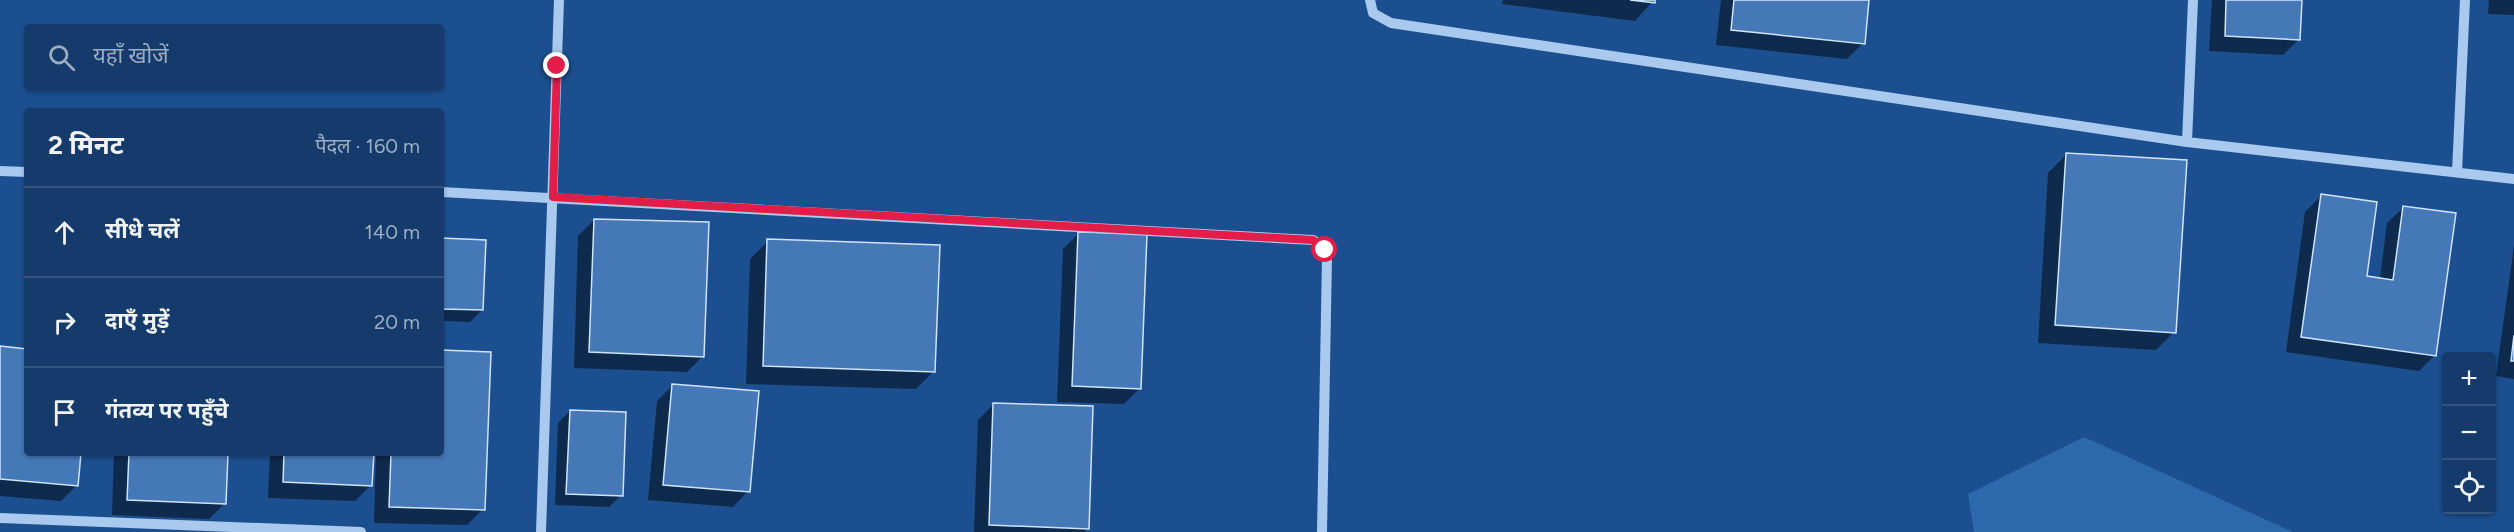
<!DOCTYPE html>
<html lang="hi">
<head>
<meta charset="utf-8">
<style>
	body { margin:0; font-family:Figtree,"Noto Sans Devanagari",sans-serif; background:#1d4271; color:#f1f3f6 }
	.controls { position:absolute; right:18px; bottom:18px; display:grid; overflow:hidden; border-radius:6px; box-shadow:0 2px 4px #0004 }
	.controls button { width:54px; height:54px; display:grid; place-items:center; padding:0; border:0; border-bottom:2px solid #33557e; background:#143b6b; color:#f1f3f6; font:30px sans-serif }
	.stop { position:absolute; width:18px; height:18px; margin:-14px; border:4px solid #e11d48; border-radius:50%; background:#fff }
	.stop.end { background:#e11d48; border-color:#fff; box-shadow:0 2px 6px #0008 }
	.list { margin:0; padding:0; list-style:none }
	h2 { display:flex; justify-content:space-between; align-items:center; height:78px; margin:0; padding:0 24px; font-size:26px }
	h2 small { font-size:20px; font-weight:400; color:#9dadc1 }
	.list li { display:grid; grid-template-columns:39px 1fr auto; gap:18px; align-items:center; box-sizing:border-box; height:90px; padding:0 24px; border-top:2px solid #33557e }
	.list b { display:block; font-size:22px; white-space:nowrap }
	.list em { font-size:20px; font-style:normal; color:#9dadc1 }
	.icon { flex:none; width:33px; height:33px; fill:none; stroke:currentColor; stroke-width:2; stroke-linecap:round; stroke-linejoin:round }
	.map { position:relative; flex:none; width:2514px; height:532px; overflow:hidden }
	.search { position:absolute; background:#143b6b; box-shadow:0 2px 4px #0004; left:24px; top:24px; width:420px; height:66px; display:flex; align-items:center; gap:15px; box-sizing:border-box; padding:0 21px; border-radius:6px; color:#9dadc1; font-size:22px }
	.panel { position:absolute; background:#143b6b; box-shadow:0 2px 4px #0004; left:24px; top:108px; width:420px; height:348px; border-radius:6px }
	.map>svg:first-child { display:block }
	.green { fill:#2e69ad }
	.shadow { fill:#0007 }
	.building { fill:#4478b7; stroke:#cfe3fa; stroke-width:1.5 }
	.lines { fill:none; stroke-linecap:round; stroke-linejoin:round }
	.minor { stroke:#a9c9ee; stroke-width:10 }
	.route { stroke:#e11d48; stroke-width:8 }
</style>
</head>
<body>
<div class="map">
<svg width="2514" height="532" viewBox="0 0 2514 532">
	<rect width="100%" height="100%" fill="#1b4f8f"/>
	<path class="green" d="M2084 437 2293 532H1974L1968 494Z"/>
	<path class="shadow" d="M1503 0H1654L1635 21 1502 4Z
		M1721 0H1868L1863 43 1847 59 1716 45Z
		M2212 0H2301L2299 39 2283 55 2209 51Z
		M2489 0H2514V15L2488 14Z
		M2067 154 2174 332 2156 350 2038 343 2048 173Z
		M2321 196 2366 277 2380 279 2387 223 2403 208 2435 355 2419 371 2286 352 2305 212Z
		M594 220 703 356 687 372 574 368 578 236Z
		M1079 233 1140 388 1124 404 1057 402 1063 249Z
		M441 240 482 310 470 322 441 321Z
		M768 241 934 371 916 389 746 384 750 259Z
		M2514 246V379L2496 376Z
		M27 325V453H80L77 485 61 501 0 496V348L26 350Z
		M441 352 483 509 467 525 374 523 376 453H441Z
		M673 385 748 491 733 507 648 500 657 401Z
		M994 404 1088 528 1084 532H974L978 420Z
		M570 411 621 495 609 507 555 505 558 423Z
		M114 453H227L225 503 209 519 112 515Z
		M270 453H372L371 485 355 501 268 498Z"/>
	<path class="building" d="M1630 0H1655V3Z
		M1734 0H1869L1865 44 1731 30Z
		M2226 0H2302L2300 40 2225 36Z
		M2066 153 2187 160 2176 333 2055 325Z
		M2321 194 2377 202 2367 276 2393 280 2403 206 2456 213 2436 356 2301 337Z
		M594 219 709 222 704 357 589 352Z
		M1078 232 1147 234 1141 389 1072 386Z
		M441 238 486 240 483 310 441 309Z
		M767 239 940 245 935 372 763 366Z
		M2514 335V361H2511Z
		M0 346 27 349V453H81L78 486 0 479Z
		M441 350 491 352 485 510 389 507 391 453H441Z
		M672 384 759 391 750 492 663 485Z
		M993 403 1093 406 1089 529 989 525Z
		M570 410 626 412 623 496 566 494Z
		M129 453H228L226 504 127 500Z
		M284 453H374L372 486 283 482Z"/>
	<g class="lines">
		<path class="minor" d="M1370 0 1373 13 1391 23 2187 142 2514 179
			M2187 142 2193 0
			M0 171 27 172
			M2457 172 2465 0
			M441 192 1313 240 1321 245 1327 258 1322 532
			M0 518 361 532
			M541 532 559 0"/>
	</g>
	<g class="lines">
		<path class="route" d="M557 66 553 197 1313 240 1325 250"/>
	</g>
</svg>
<div class="controls">
<button>+</button>
<button>−</button>
<button><svg class="icon" aria-label="locate" viewBox="0 0 24 24"><circle cx="12" cy="12" r="6"/><path d="M12 2v4M12 18v4M2 12h4M18 12h4"/></svg></button>
</div>
<div class="stop" style="left:1325px;top:250px"></div>
<div class="stop end" style="left:557px;top:66px"></div>
<div class="search"><svg class="icon" aria-label="search" viewBox="0 0 24 24"><circle cx="10" cy="10" r="6"/><path d="M15 15l6 6"/></svg>यहाँ खोजें</div>
<section class="panel">
<h2>2 मिनट<small>पैदल · 160 m</small></h2>
<ul class="list">
<li><svg class="icon" aria-label="ahead" viewBox="0 0 24 24"><path d="M12 20V5M6 11l6-6 6 6"/></svg><div><b>सीधे चलें</b></div><em>140 m</em></li>
<li><svg class="icon" aria-label="right" viewBox="0 0 24 24"><path d="M7 20v-9h11M14 6l5 5-5 5"/></svg><div><b>दाएँ मुड़ें</b></div><em>20 m</em></li>
<li><svg class="icon" aria-label="arrive" viewBox="0 0 24 24"><path d="M6 21V4h12l-3 4 3 4H6"/></svg><div><b>गंतव्य पर पहुँचे</b></div></li>
</ul>
</section>
</div>
</body>
</html>
